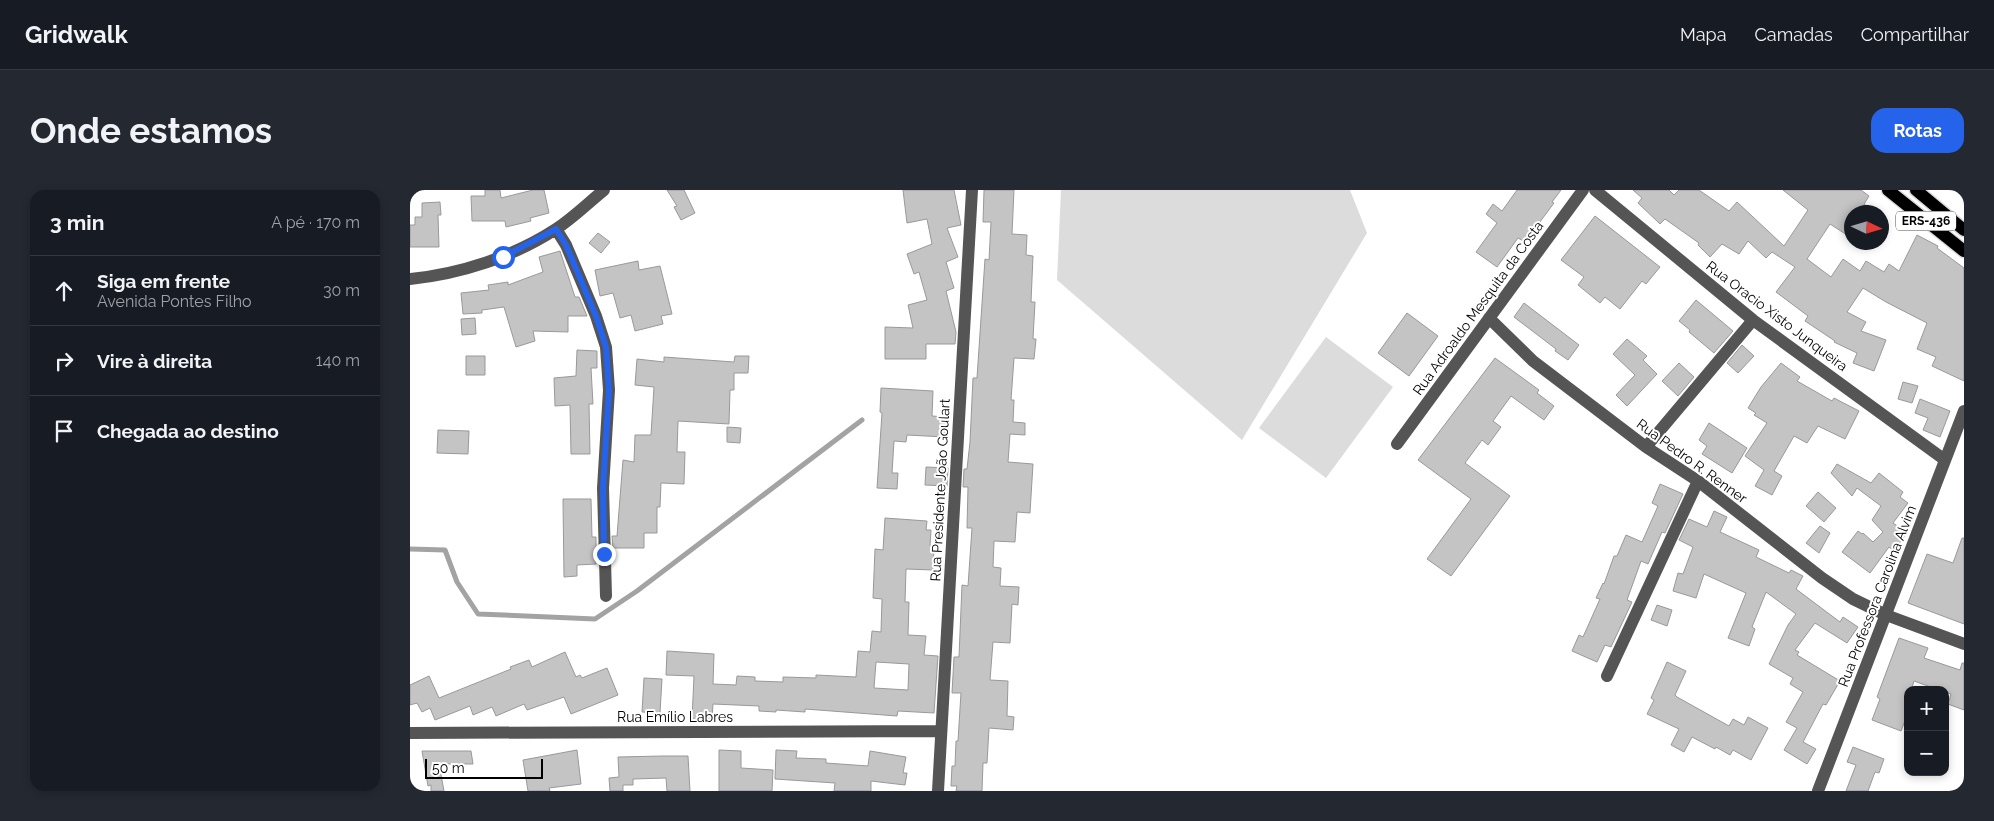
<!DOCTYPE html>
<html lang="pt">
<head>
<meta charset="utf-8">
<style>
	body { margin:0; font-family:Raleway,sans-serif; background:#242831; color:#f1f3f6 }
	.controls { position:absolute; right:15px; bottom:15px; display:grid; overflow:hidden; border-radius:10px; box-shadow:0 2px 8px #0003 }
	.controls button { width:45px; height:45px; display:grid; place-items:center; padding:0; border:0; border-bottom:1px solid #363941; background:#171b24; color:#f1f3f6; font:25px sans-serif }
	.compass { position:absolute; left:1434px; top:15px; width:45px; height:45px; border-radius:50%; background:#171b24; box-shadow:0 2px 8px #0003; rotate:94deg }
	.scale { position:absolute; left:15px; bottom:12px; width:118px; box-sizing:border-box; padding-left:5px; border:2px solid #000; border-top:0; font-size:14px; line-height:18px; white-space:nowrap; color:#000; -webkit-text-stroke:4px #fff; paint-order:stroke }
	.stop { position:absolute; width:15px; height:15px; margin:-11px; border:4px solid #2563eb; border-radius:50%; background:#fff }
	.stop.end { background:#2563eb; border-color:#fff; box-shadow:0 1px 5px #0008 }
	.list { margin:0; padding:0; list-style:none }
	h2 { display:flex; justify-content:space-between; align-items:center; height:65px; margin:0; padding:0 20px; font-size:21px }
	h2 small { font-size:16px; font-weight:400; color:#9ea1a6 }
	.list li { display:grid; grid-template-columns:32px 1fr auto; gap:15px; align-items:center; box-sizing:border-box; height:70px; padding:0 20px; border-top:1px solid #363941 }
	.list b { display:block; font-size:19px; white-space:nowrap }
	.list p { margin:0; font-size:16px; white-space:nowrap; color:#9ea1a6 }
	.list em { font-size:16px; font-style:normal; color:#9ea1a6 }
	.icon { flex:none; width:28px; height:28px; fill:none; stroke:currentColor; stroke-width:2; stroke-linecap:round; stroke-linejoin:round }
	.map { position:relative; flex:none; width:1554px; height:601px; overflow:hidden; border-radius:15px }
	header { display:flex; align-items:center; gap:30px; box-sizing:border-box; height:70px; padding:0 25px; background:#171b24; border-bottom:1px solid #363941 }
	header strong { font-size:24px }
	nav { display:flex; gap:28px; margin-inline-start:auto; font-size:18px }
	.intro { display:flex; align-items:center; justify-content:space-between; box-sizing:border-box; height:120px; padding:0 30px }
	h1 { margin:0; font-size:35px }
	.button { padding:12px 22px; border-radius:15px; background:#2563eb; color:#fff; font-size:18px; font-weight:700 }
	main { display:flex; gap:30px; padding:0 30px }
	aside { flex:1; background:#171b24; border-radius:15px; box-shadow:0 2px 8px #0003 }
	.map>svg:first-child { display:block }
	.green { fill:#dcdcdc }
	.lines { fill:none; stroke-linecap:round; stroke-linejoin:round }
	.stream { stroke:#a3a3a3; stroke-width:5 }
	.building { fill:#c4c4c4; stroke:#999; fill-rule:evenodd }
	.major-casing { stroke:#dbdbdb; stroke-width:15 }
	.minor { stroke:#555; stroke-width:12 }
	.major { stroke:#000; stroke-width:12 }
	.route { stroke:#2563eb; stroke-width:6 }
	.labels { text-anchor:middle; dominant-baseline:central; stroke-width:4; stroke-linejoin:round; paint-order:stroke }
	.shield { fill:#fff; stroke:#4c4c4c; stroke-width:1 }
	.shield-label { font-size:12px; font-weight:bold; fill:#000 }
	.street-label { font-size:14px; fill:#000; stroke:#fff }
</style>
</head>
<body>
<header>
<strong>Gridwalk</strong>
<nav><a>Mapa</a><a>Camadas</a><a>Compartilhar</a></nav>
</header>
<div class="intro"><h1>Onde estamos</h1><a class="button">Rotas</a></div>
<main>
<aside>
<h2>3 min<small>A pé · 170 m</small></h2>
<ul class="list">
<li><svg class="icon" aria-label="ahead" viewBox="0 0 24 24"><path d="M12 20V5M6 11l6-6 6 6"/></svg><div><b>Siga em frente</b><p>Avenida Pontes Filho</p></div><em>30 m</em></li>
<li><svg class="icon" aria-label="right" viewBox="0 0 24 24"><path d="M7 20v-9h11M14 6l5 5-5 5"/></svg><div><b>Vire à direita</b></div><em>140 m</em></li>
<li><svg class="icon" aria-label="arrive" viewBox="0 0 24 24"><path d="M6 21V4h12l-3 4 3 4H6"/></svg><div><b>Chegada ao destino</b></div></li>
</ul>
</aside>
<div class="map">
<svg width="1554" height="601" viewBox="0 0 1554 601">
	<rect width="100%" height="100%" fill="#fff"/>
	<path class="green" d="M651 0H940L957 43 832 250 647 90Z
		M916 147 983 197 916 288 849 238Z"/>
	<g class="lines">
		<path class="stream" d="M0 359 35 360 47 392 68 424 185 429 227 401 452 230"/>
	</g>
	<path class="building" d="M75 0H90L91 8 123 0H134L139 23 120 28 121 31 96 37 95 31H62L61 6H75Z
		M257 0H274L285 23 271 30 264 17 267 16Z
		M493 0H544L551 35 537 38 548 67 536 72 544 98 536 101 546 142 545 154H516V169H475V137L503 138 498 115 517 110 509 82 504 84 497 64 522 54 517 29 497 33Z
		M574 0H604L602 44 617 45 616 65 623 66 621 112H625L623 149H626L624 169 604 168 601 210H604L603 232 615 233V245L600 244 598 272 623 274 620 323 607 322 605 352 584 351 583 377 591 378 590 396 609 397 608 415 602 414 600 453 583 452 580 490 598 491 597 526 604 527 603 540 579 538 577 573H573L572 601H546L547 596H541L542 576H545L546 551H548L551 503H542L544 467H549L552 395 558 396 562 338H557L558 297H553L554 279H557L560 252 563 188H567L575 69 579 70 581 32H573Z
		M1107 0H1151L1142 12 1144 13 1115 52 1108 48 1087 77 1066 62 1087 33 1076 24 1083 14 1092 21Z
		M1223 0H1259L1264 5 1269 0H1289L1319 21 1327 12 1374 56 1398 20 1373 0H1451L1459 6 1454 14 1465 22H1442V38L1437 45 1420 34 1397 69 1421 87 1433 69 1450 81 1456 71 1474 82 1479 74 1489 81 1507 45 1528 56 1527 58 1554 78V191L1522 176 1526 167 1507 159 1517 133 1476 112 1453 98 1437 122 1456 132 1451 141 1476 150 1464 181 1443 173 1447 163 1424 152 1425 151 1395 131 1398 126 1366 102 1385 77 1362 62 1356 68 1338 51 1329 64 1312 54 1300 67 1288 55 1289 53 1255 29 1250 34 1228 13 1232 8Z
		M30 12 31 25H28L29 57H0V35H5V27H12V13Z
		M1185 26 1250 77 1236 94 1232 91 1210 119 1195 107 1190 113 1168 95 1174 87 1151 70Z
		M188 43 200 52 191 63 179 53Z
		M150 61 165 107H169L177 126H158V142L123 141 125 151 106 157 94 117 72 120V123L53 124 51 103 79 100 78 95 98 92V95L133 82 129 67Z
		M228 71 229 80 250 76 262 124 251 126 253 134 225 141 221 125 210 128 203 103 190 106 185 80Z
		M1286 110 1323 141 1304 163 1279 142 1280 140 1269 131Z
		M1114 113 1169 155 1158 170 1145 161 1146 159 1104 127Z
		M997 123 1028 146 999 186 968 163Z
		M65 128 66 144 52 145 51 129Z
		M1217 149 1237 166 1233 170 1247 184 1217 216 1206 205 1225 185 1203 164Z
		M1332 155 1344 166 1328 183 1317 173Z
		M167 160 187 161V178H181L183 214H179L180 264H161L160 215 145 216 144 188 166 186Z
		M56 166H75V185H56Z
		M325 166H339L338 183H324V200H320L319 234 268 231 267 262H275L274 294 251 293 250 317H247V343H234V358H203L202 346H207L213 270 224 272 225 245H241L244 197 225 195 227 169 254 172V167L324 172Z
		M1085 168 1129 200 1127 203 1144 216 1134 230 1101 206 1083 231 1091 237 1078 255 1072 250 1055 273 1100 306 1041 386 1017 369 1061 309 1008 270Z
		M1269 173 1284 187 1268 206 1252 191Z
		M1371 173 1390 187 1387 191 1422 211 1424 208 1449 221 1435 249 1408 236 1397 253 1384 246 1364 281 1372 286 1362 305 1345 296 1354 280 1335 266 1357 233 1344 225 1346 223 1338 218 1351 197Z
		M1493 192 1508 196 1502 213 1488 209Z
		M471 198 523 201 522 226 536 227 535 247 497 245 496 252 484 251 482 283H488L487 299 467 298 472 223 470 222Z
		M1510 209 1540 221 1530 247 1513 240 1518 228 1505 223Z
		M1299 233 1337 258 1322 283 1292 264 1297 256 1289 250Z
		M317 237 331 238 330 253 317 252Z
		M28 240 59 241 58 264 27 263Z
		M1427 274 1461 293 1469 283 1493 302 1490 307 1498 313 1483 333 1497 342 1484 361 1479 357 1460 383 1432 362 1448 341 1452 344 1453 343 1463 352 1473 342 1462 330 1471 316 1447 298 1442 306 1421 283Z
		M516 277 538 278 537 296 515 295Z
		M1250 294 1273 304 1255 343 1252 342 1238 374 1231 371 1217 410 1222 412 1201 457 1195 455 1187 472 1162 461 1169 445 1173 447 1190 409 1186 408 1193 393 1194 394 1204 366H1207L1216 345 1232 352 1248 316 1242 313Z
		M1408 302 1426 318 1414 332 1396 316Z
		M153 309H181L182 347H186V374L167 375V386L154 387Z
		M1304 321 1317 327 1310 342 1349 360 1346 367 1379 383 1381 380 1393 386 1386 399 1430 432 1433 427 1448 437 1437 453 1405 433 1385 460 1389 462 1387 465 1430 491 1416 515 1413 514 1393 552 1406 559 1397 574 1374 560 1387 538 1376 532 1393 502 1380 494 1383 488 1359 474 1378 435 1386 424 1356 402 1342 437 1345 439 1339 456 1318 448 1336 403 1294 384 1286 408 1263 401 1268 383 1273 384 1283 357 1269 350 1279 329 1297 337Z
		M475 328 517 331 516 340H521L520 356H524L523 380 496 379 495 412H499L498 445 516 446 514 465 528 466 524 523 488 521 487 526 395 519V522L366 520V522L349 521V516L303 514 302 530 282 529 284 486 256 485 257 461 304 464 303 494 326 495 327 486 345 487V491L373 492V487L406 488V485L446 487 448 461 460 462 462 441 471 442 472 409 463 408 465 359 473 360ZM466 472 499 474 498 500 464 498Z
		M1410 336 1420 343 1409 363 1396 353Z
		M1552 348H1554V434L1498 413 1517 364 1543 373Z
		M1247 415 1262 420 1257 436 1241 430Z
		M1489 448 1518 458 1514 468 1550 480 1552 473H1554V520L1538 514 1541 504 1535 502V500H1529L1504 491 1501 500H1498V523L1491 541 1462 530 1470 509 1467 507Z
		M155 462 166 487 170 485 172 488 197 478 208 505 161 524 154 507 117 520 114 514 86 526 82 517 63 525 60 516 25 530 20 518 12 522 7 513 0 515V495L19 486 29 508 101 479 100 477 119 470 122 477Z
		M1257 472 1276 481 1265 505 1267 507 1319 536 1323 529 1334 535 1338 527 1358 538 1341 570 1323 560 1320 565 1306 557 1305 559 1282 547 1274 562 1261 555 1269 539 1237 524 1244 510 1241 508Z
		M234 488 252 489 250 523 232 522Z
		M1443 557 1474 569 1469 583 1465 582 1458 601H1436L1446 575 1437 572Z
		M167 560 171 594 139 598 140 601H118L113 570Z
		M309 560 331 561V578L363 580 362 601H309Z
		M366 560 387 561 386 568 416 569V573L458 576 460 561 496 567 493 583H497L495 595 461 591V601H424L425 593 365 589Z
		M12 561H61L63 574H29L34 601H21V595L18 596Z
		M252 566H278L280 601H257L256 588 223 589V595H213V601H200L199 588 209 587 208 567Z"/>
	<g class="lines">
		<g class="major-casing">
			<path id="major" d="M1478 0 1554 61
				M1506 0 1554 40"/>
		</g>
		<path class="minor" d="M1185 0 1343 130 1535 270
			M146 39 156 55 186 126 196 157 199 200 193 298 196 406
			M0 89C50 84 103 67 146 39 163 28 178 13 194 0
			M1079 128 1123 171 1236 257 1288 291 1412 388 1443 409 1476 425 1554 454
			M987 254 1173 0
			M1236 257 1343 130
			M1197 486 1288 291
			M0 543 531 541
			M528 601 562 0
			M1408 601 1554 221"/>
		<use href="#major" class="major"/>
	</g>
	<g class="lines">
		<path class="route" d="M93 67 146 39 156 55 186 126 196 157 199 200 193 298 194 364"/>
	</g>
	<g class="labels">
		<rect class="shield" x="1486" y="21.5" width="60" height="19" rx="4"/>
		<g class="shield-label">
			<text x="1516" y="31">ERS-436</text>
		</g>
		<g class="street-label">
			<text transform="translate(1068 118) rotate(-54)">Rua Adroaldo Mesquita da Costa</text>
			<text transform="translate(1367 126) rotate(37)">Rua Oracio Xisto Junqueira</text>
			<text transform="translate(1282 271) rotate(36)">Rua Pedro R. Renner</text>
			<text transform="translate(530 300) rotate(-87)">Rua Presidente João Goulart</text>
			<text transform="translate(1467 406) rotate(-69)">Rua Professora Carolina Alvim</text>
			<text x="265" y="527">Rua Emílio Labres</text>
		</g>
	</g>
</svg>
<div class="controls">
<button>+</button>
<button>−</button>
</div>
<svg class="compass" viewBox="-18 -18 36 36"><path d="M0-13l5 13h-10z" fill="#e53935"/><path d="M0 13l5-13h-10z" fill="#9ea1a6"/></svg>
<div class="scale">50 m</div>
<div class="stop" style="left:93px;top:67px"></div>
<div class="stop end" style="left:194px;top:364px"></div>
</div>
</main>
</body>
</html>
